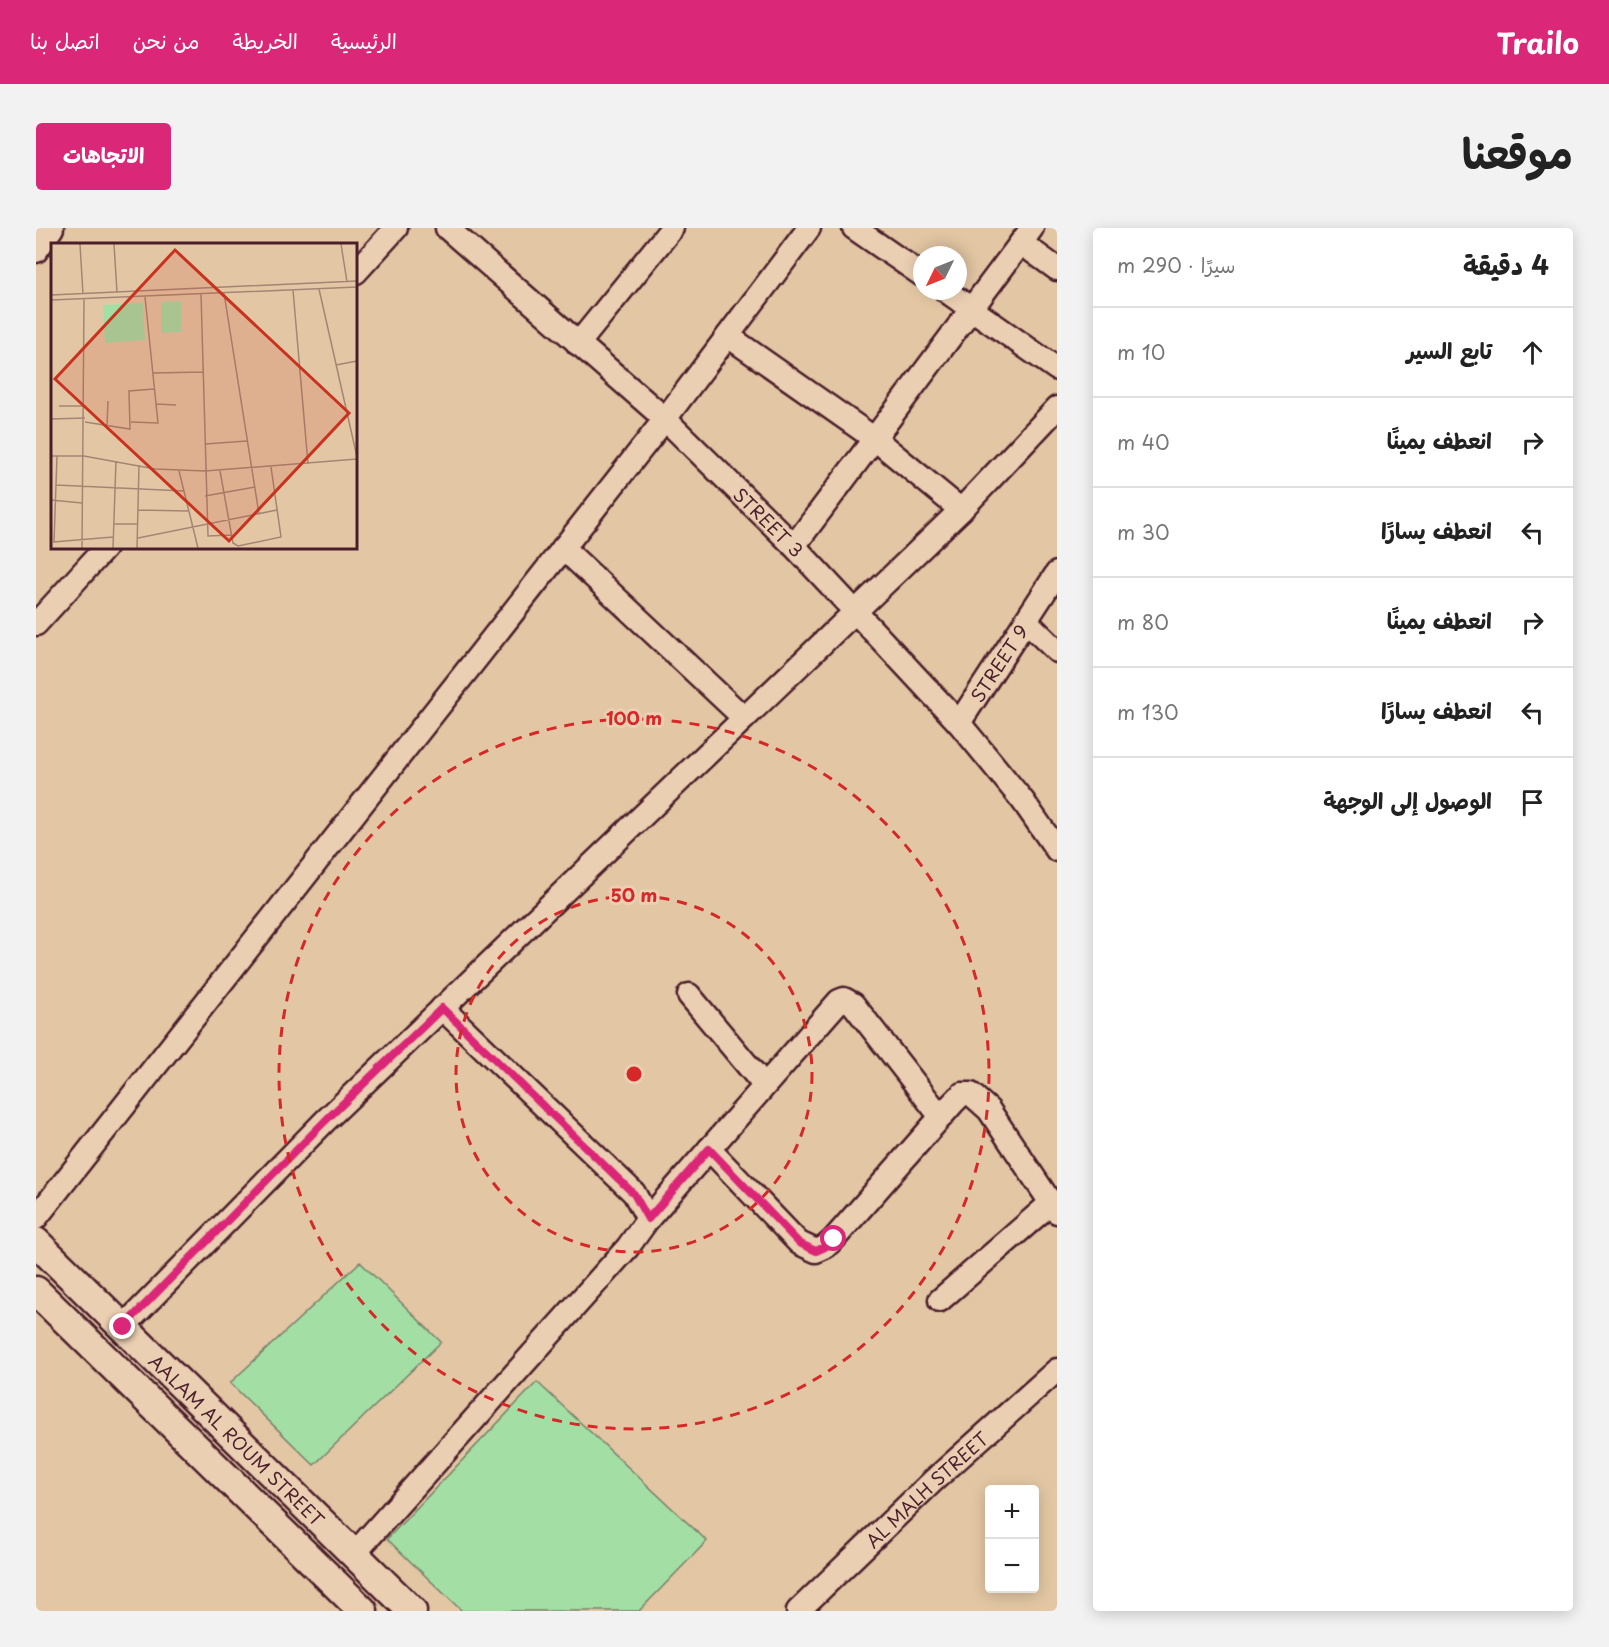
<!DOCTYPE html>
<html lang="ar">
<head>
<meta charset="utf-8">
<style>
	body { margin:0; font-family:"Playpen Sans","Playpen Sans Arabic",sans-serif; background:#f2f2f2; color:#222; direction:rtl }
	.controls { position:absolute; right:18px; bottom:18px; display:grid; overflow:hidden; border-radius:6px; box-shadow:0 3px 15px #0003 }
	.controls button { width:54px; height:54px; display:grid; place-items:center; padding:0; border:0; border-bottom:2px solid #e0e0e0; background:#fff; color:#222; font:30px sans-serif }
	.compass { position:absolute; left:877px; top:18px; width:54px; height:54px; border-radius:50%; background:#fff; box-shadow:0 3px 15px #0003; rotate:227deg }
	.stop { position:absolute; width:18px; height:18px; margin:-14px; border:4px solid #db2777; border-radius:50%; background:#fff }
	.stop.end { background:#db2777; border-color:#fff; box-shadow:0 2px 6px #0008 }
	.list { margin:0; padding:0; list-style:none }
	h2 { display:flex; justify-content:space-between; align-items:center; height:78px; margin:0; padding:0 24px; font-size:26px }
	h2 small { font-size:20px; font-weight:400; color:#767676 }
	.list li { display:grid; grid-template-columns:39px 1fr auto; gap:18px; align-items:center; box-sizing:border-box; height:90px; padding:0 24px; border-top:2px solid #e0e0e0 }
	.list b { display:block; font-size:22px; white-space:nowrap }
	.list em { font-size:20px; font-style:normal; color:#767676 }
	.icon { flex:none; width:33px; height:33px; fill:none; stroke:currentColor; stroke-width:2; stroke-linecap:round; stroke-linejoin:round }
	.map { position:relative; flex:none; width:1021px; height:1383px; overflow:hidden; direction:ltr; border-radius:6px }
	header { display:flex; align-items:center; gap:36px; box-sizing:border-box; height:84px; padding:0 30px; background:#db2777; color:#fff }
	header strong { font-size:28px }
	nav { display:flex; gap:33px; margin-inline-start:auto; font-size:21px }
	.intro { display:flex; align-items:center; justify-content:space-between; box-sizing:border-box; height:144px; padding:0 36px }
	h1 { margin:0; font-size:42px }
	.button { padding:15px 27px; border-radius:6px; background:#db2777; color:#fff; font-size:21px; font-weight:700 }
	main { display:flex; gap:36px; padding:0 36px }
	aside { flex:1; background:#fff; border-radius:6px; box-shadow:0 3px 15px #0003 }
	.map>svg:first-child { display:block }
	.green { fill:#a3dfa5; stroke:#767f68; stroke-width:1.5 }
	.lines { fill:none; stroke-linecap:round; stroke-linejoin:round }
	.minor-casing { stroke:#4a1f2b; stroke-width:27 }
	.tertiary-casing { stroke:#4a1f2b; stroke-width:33 }
	.minor { stroke:#ebcfb2; stroke-width:22 }
	.tertiary { stroke:#ebcfb2; stroke-width:28 }
	.route { stroke:#db2777; stroke-width:8 }
	.ring { fill:none; stroke:#d62828; stroke-width:3; stroke-dasharray:10 8 }
	.labels { text-anchor:middle; dominant-baseline:central; stroke-width:6; stroke-linejoin:round; paint-order:stroke }
	.street-label { font-size:18px; fill:#4a1f2b; stroke:#ebcfb2 }
	.inset-road { fill:none; stroke:#a68474; stroke-width:1.5 }
	.view { fill:#c8321e; fill-opacity:0.15; stroke:#c8321e; stroke-width:3 }
	.inset-edge { fill:none; stroke:#4a1f2b; stroke-width:3 }
	.centre { fill:#d62828; stroke:#ebcfb2; stroke-width:3 }
	.ring-label { font-size:18px; text-anchor:middle; font-weight:bold; fill:#d62828; stroke:#ebcfb2; stroke-width:6; stroke-linejoin:round; paint-order:stroke }
</style>
</head>
<body>
<header>
<strong>Trailo</strong>
<nav><a>الرئيسية</a><a>الخريطة</a><a>من نحن</a><a>اتصل بنا</a></nav>
</header>
<div class="intro"><h1>موقعنا</h1><a class="button">الاتجاهات</a></div>
<main>
<aside>
<h2>4 دقيقة<small>سيرًا · 290 m</small></h2>
<ul class="list">
<li><svg class="icon" aria-label="ahead" viewBox="0 0 24 24"><path d="M12 20V5M6 11l6-6 6 6"/></svg><div><b>تابع السير</b></div><em>10 m</em></li>
<li><svg class="icon" aria-label="right" viewBox="0 0 24 24"><path d="M7 20v-9h11M14 6l5 5-5 5"/></svg><div><b>انعطف يمينًا</b></div><em>40 m</em></li>
<li><svg class="icon" aria-label="left" viewBox="0 0 24 24"><path d="M17 20v-9H6M10 6l-5 5 5 5"/></svg><div><b>انعطف يسارًا</b></div><em>30 m</em></li>
<li><svg class="icon" aria-label="right" viewBox="0 0 24 24"><path d="M7 20v-9h11M14 6l5 5-5 5"/></svg><div><b>انعطف يمينًا</b></div><em>80 m</em></li>
<li><svg class="icon" aria-label="left" viewBox="0 0 24 24"><path d="M17 20v-9H6M10 6l-5 5 5 5"/></svg><div><b>انعطف يسارًا</b></div><em>130 m</em></li>
<li><svg class="icon" aria-label="arrive" viewBox="0 0 24 24"><path d="M6 21V4h12l-3 4 3 4H6"/></svg><div><b>الوصول إلى الوجهة</b></div></li>
</ul>
</aside>
<div class="map">
<svg width="1021" height="1383" viewBox="0 0 1021 1383">
	<rect width="100%" height="100%" fill="#e3c7a4"/>
	<filter id="ink" filterUnits="userSpaceOnUse"><feTurbulence type="fractalNoise" baseFrequency=".0167" numOctaves="2"/><feDisplacementMap in="SourceGraphic" scale="12" xChannelSelector="R" yChannelSelector="G"/><feConvolveMatrix kernelMatrix="1 2 1 2 8 2 1 2 1" color-interpolation-filters="sRGB"/></filter>
	<g filter="url(#ink)">
		<path class="green" d="M324 1034 405 1114 278 1237 194 1155Z
			M501 1154 671 1313 603 1383H426L351 1311Z"/>
		<g class="lines">
			<g class="minor-casing">
				<g id="minor">
					<path id="s1" d="M411 0 629 191 758 318 923 495 987 573 1021 622"/>
					<path d="M818 0 886 47"/>
					<path d="M985 15 1021 41"/>
					<path d="M0 23 16 0"/>
					<path d="M320 44 360 0"/>
					<path d="M910 63 1021 141"/>
					<path d="M692 108 839 211 925 282"/>
					<path d="M542 116 636 0"/>
					<path d="M758 318 996 0"/>
					<path d="M527 320 708 490"/>
					<path d="M990 393 1021 423"/>
					<path d="M0 396 69 320"/>
					<path id="s2" d="M923 495 1021 345"/>
					<path d="M653 767 728 857"/>
					<path d="M406 780 598 965 612 991"/>
					<path d="M673 921 763 1015 780 1023 789 1019 798 1011 917 875 926 866H935L953 882 1021 984"/>
					<path d="M0 990 629 191 773 0"/>
					<path d="M904 1072 1015 975"/>
					<path d="M87 1099 289 893 925 282 1021 180"/>
					<path d="M318 1326 592 1019 612 991 803 773 808 771 817 776 905 889"/>
					<path id="s3" d="M762 1383 897 1253 1021 1142"/>
				</g>
			</g>
			<g class="tertiary-casing">
				<g id="tertiary">
					<path id="s4" d="M0 1014 376 1383"/>
					<path d="M0 1063 327 1383"/>
				</g>
			</g>
			<use href="#minor" class="minor"/>
			<use href="#tertiary" class="tertiary"/>
		</g>
	</g>
	<g class="lines" filter="url(#ink)">
		<path class="route" d="M87 1099 289 893 406 780 598 966 612 991 673 921 763 1015 780 1023 789 1019 798 1011"/>
	</g>
	<g class="ring">
		<circle cx="598" cy="846" r="178"/>
		<circle cx="598" cy="846" r="355"/>
	</g>
	<g class="labels">
		<g class="street-label">
			<text stroke="none"><textPath href="#s1" startOffset="436">STREET 3</textPath></text>
			<text stroke="none"><textPath href="#s2" startOffset="72">STREET 9</textPath></text>
			<text stroke="none"><textPath href="#s4" startOffset="282">AALAM AL ROUM STREET</textPath></text>
			<text stroke="none"><textPath href="#s3" startOffset="177">AL MALH STREET</textPath></text>
		</g>
	</g>
	<g transform="translate(15 15)">
		<rect width="306" height="306" fill="#e3c7a4"/>
		<path d="M130 58V89L110 90V59ZM92 60 94 97 54 100 52 62Z" fill="#a3dfa5"/>
		<path class="inset-road" d="M29 1 32 51M63 1 66 49M290 1 296 39M268 46 306 214M242 47 257 221M173 50 208 271M150 51 157 293 181 292M0 52 306 38M0 57 306 44M285 122 306 118M102 130 152 129M105 161 125 162M8 163H35M0 176 34 175M34 179 79 186 78 148 103 146M80 179 107 180 94 54M56 183 57 158M154 201 196 198M0 213H33L104 226 154 228 306 216M128 228 147 305M169 228 182 300 187 303 230 294 220 224M5 242 133 248M154 253 204 244M0 257 31 260M87 267 137 268M63 281H87M87 295 226 267M2 299 62 294M3 299 6 213M31 305 33 56M62 305 65 218M86 305 88 222"/>
		<path class="view" d="M124 7 298 170 178 298 4 136Z"/>
		<rect width="306" height="306" class="inset-edge"/>
	</g>
	<circle cx="598" cy="846" r="9" class="centre"/>
	<g class="ring-label">
		<text x="598" y="497">100 m</text>
		<text x="598" y="674">50 m</text>
	</g>
</svg>
<div class="controls">
<button>+</button>
<button>−</button>
</div>
<svg class="compass" viewBox="-18 -18 36 36"><path d="M0-13l5 13h-10z" fill="#e53935"/><path d="M0 13l5-13h-10z" fill="#767676"/></svg>
<div class="stop" style="left:798px;top:1011px"></div>
<div class="stop end" style="left:87px;top:1099px"></div>
</div>
</main>
</body>
</html>
